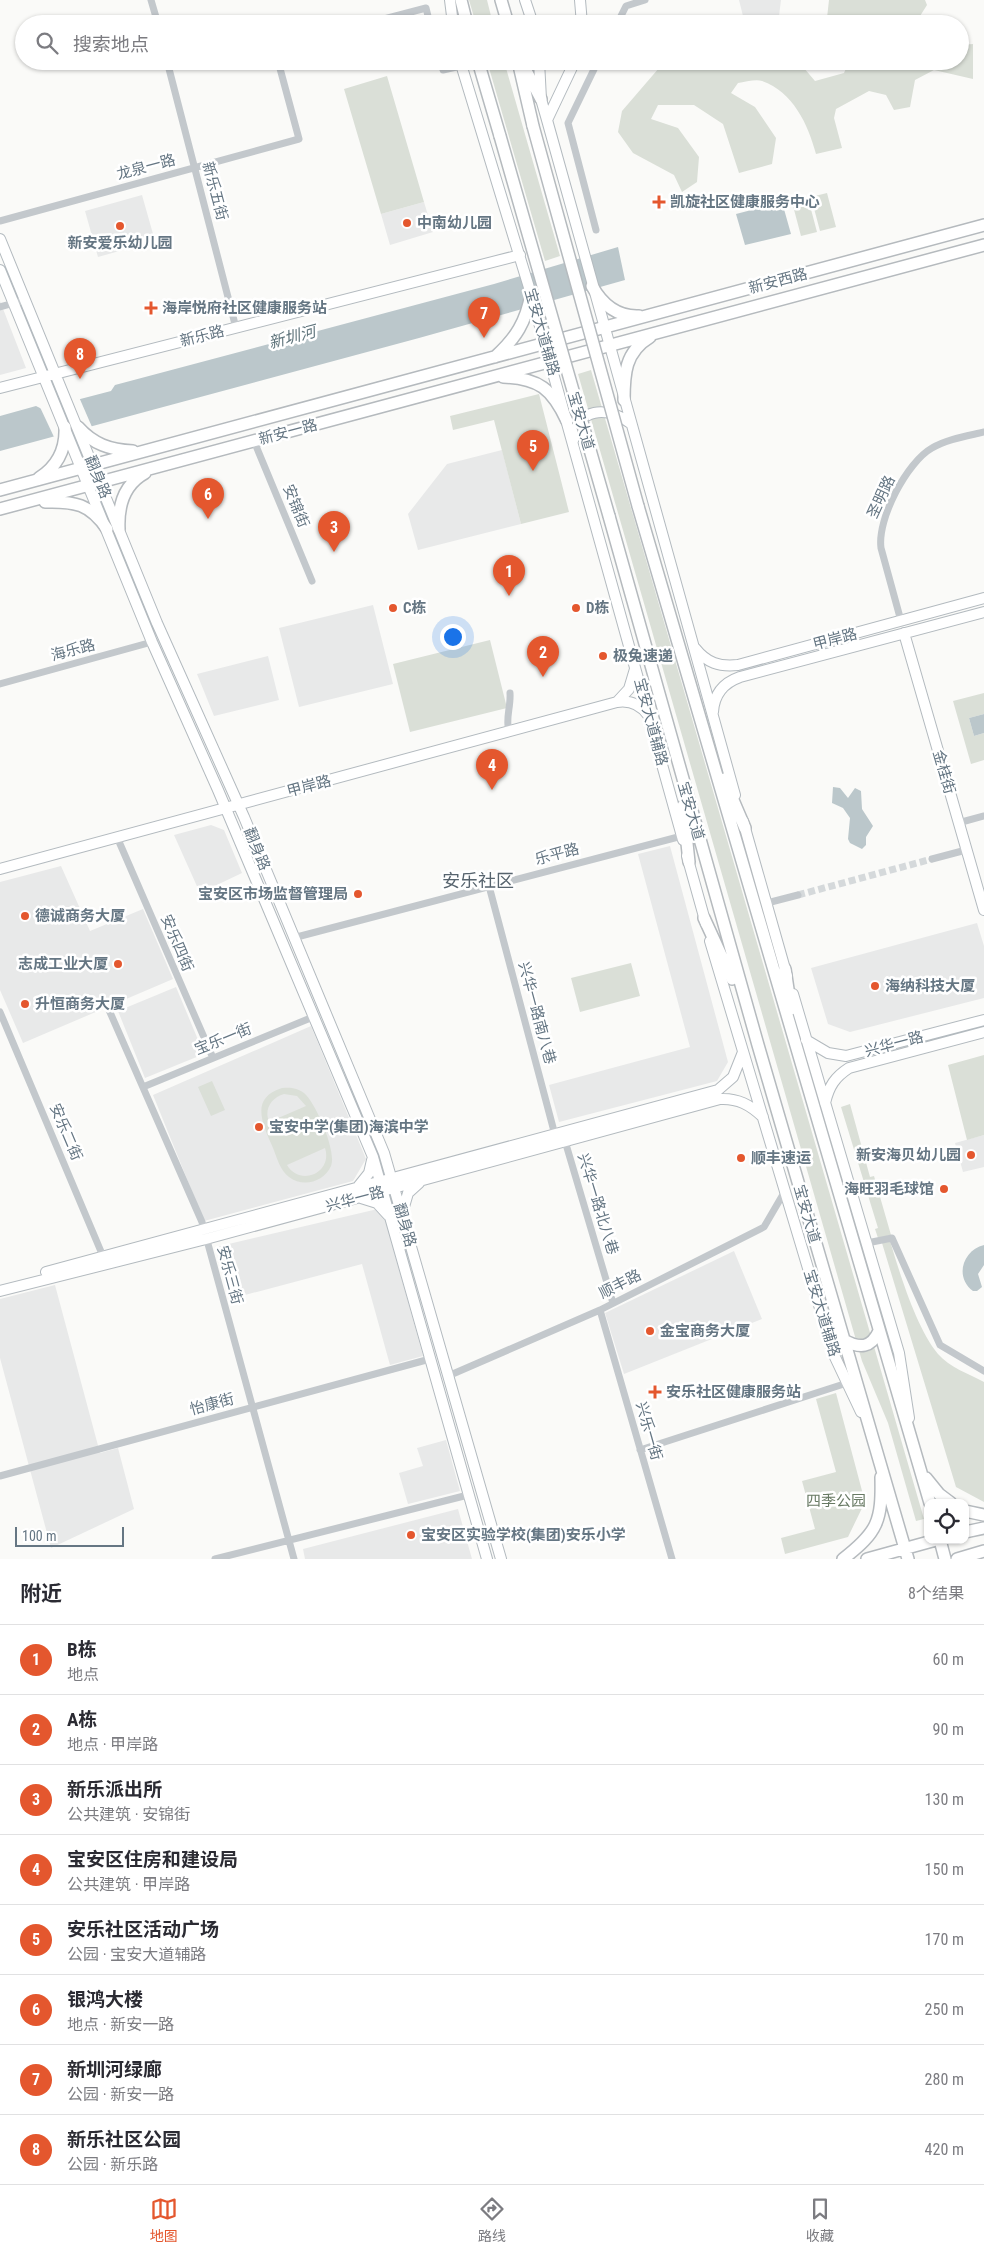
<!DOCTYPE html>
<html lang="zh">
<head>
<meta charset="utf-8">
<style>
	body { margin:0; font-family:"Roboto Condensed","Noto Sans SC",sans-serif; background:#f7f7f7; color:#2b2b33 }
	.controls { position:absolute; right:15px; bottom:15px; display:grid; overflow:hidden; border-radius:10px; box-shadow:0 1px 4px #0004 }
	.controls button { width:45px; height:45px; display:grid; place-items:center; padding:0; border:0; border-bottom:1px solid #e1e1e2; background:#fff; color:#2b2b33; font:25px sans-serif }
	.scale { position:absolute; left:15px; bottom:12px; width:109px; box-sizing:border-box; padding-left:5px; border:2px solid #657683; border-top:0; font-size:14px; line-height:18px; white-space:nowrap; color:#657683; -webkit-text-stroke:4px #fff; paint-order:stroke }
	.you { position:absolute; left:452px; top:636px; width:18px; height:18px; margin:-12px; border:4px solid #fff; border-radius:50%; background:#1a73e8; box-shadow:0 0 0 8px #1a73e833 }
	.badge { display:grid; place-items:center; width:32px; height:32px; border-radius:50%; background:#e4572e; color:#fff; font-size:16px; font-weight:700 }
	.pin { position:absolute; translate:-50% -41px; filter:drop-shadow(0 1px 2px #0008) }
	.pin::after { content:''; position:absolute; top:26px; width:18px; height:15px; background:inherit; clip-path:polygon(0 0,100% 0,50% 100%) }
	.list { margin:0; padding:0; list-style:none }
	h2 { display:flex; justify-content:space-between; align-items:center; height:65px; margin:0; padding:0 20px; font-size:21px }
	h2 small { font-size:16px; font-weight:400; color:#7c7c81 }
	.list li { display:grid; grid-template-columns:32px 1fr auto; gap:15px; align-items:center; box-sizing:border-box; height:70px; padding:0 20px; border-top:1px solid #e1e1e2 }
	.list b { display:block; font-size:19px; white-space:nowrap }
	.list p { margin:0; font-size:16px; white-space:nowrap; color:#7c7c81 }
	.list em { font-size:16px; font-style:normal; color:#7c7c81 }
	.icon { flex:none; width:28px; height:28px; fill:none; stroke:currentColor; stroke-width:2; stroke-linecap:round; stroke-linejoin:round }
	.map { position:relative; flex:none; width:984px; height:1559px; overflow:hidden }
	.search { position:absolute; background:#fff; box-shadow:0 1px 4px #0004; left:15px; right:15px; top:15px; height:55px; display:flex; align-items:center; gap:12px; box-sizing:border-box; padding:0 18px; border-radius:28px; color:#7c7c81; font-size:19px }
	.sheet { height:625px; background:#fff }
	nav { display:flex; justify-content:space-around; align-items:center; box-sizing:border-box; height:70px; border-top:1px solid #e1e1e2; background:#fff; font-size:14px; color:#7c7c81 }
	nav a { display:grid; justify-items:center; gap:2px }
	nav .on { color:#e4572e }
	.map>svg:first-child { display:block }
	.built { fill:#e8e9e9 }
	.green { fill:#dadfd7; fill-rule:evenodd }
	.water { fill:#bbc7cb }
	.pier { fill:#fafaf8 }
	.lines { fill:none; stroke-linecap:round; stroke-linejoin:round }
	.street-tunnel { stroke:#d5d9db; stroke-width:7; stroke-dasharray:7 3.5; stroke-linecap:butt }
	.secondary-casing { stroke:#b3babf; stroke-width:12 }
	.primary-casing { stroke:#b5babe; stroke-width:14 }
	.street { stroke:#c3c8cc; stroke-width:7 }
	.secondary { stroke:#fff; stroke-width:10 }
	.primary { stroke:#fff; stroke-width:11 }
	.primary-bridge-casing { stroke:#b5babe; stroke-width:14; stroke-linecap:butt }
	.primary-bridge { stroke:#fff; stroke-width:11 }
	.poi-dot { fill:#e4572e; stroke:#fff; stroke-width:2 }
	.labels { text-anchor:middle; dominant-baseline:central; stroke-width:5; stroke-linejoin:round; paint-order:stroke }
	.street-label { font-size:15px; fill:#657683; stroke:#fff }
	.poi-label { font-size:15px; font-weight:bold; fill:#657683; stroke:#fff; text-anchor:start }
	.park-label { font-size:15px; fill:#687a64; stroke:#fff }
	.water-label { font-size:16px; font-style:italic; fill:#60757c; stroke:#fff }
	.quarter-label { font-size:18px; fill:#57646e; stroke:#fff }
</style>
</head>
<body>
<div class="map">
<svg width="984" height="1559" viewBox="0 0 984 1559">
	<rect width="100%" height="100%" fill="#fafaf8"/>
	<path class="built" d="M739 0H781L778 24H745Z
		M142 195 155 241 98 257 85 211Z
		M424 202 433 232 390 245 381 214Z
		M0 301 26 368 0 375Z
		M502 450 521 524 418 550 408 514 447 464Z
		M373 605 393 684 299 707 279 628Z
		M268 656 279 700 214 716 197 674Z
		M211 825 224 830 242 873 200 893 174 835Z
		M670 846 728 1062 717 1081 559 1122 549 1085 690 1047 638 854Z
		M61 866 90 931 143 909 173 979 23 1043 0 990V882Z
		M977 923 984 946V998L850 1032 828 1024 811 968Z
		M176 987 204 1054 145 1078 118 1011Z
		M311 1026 366 1159 353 1181 204 1221 153 1095Z
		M984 1135V1167L963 1172 955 1143Z
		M382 1208 423 1356 390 1365 362 1264 230 1299 216 1247Z
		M734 1251 762 1319 624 1374 605 1313Z
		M55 1285 100 1453 118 1448 134 1509 51 1548 0 1358V1299Z
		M446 1440 460 1491 408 1504 399 1473 423 1466 417 1448Z
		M458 1509 472 1559H305L303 1549Z"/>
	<path class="green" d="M469 0H487L493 24H476Z
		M829 0H925L927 5 915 24H830L827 18Z
		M973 44V79L934 70 915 80 910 107 894 110 886 95 869 91 836 109 834 118 842 148 816 154C808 124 793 92 762 81 756 79 745 82 738 83L731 93 755 107 776 138 772 164 739 173 723 124 694 105H658L651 119 678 128 699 157 697 182 682 192 674 175 633 153 618 132 622 111 665 61H798L815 81 844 73 849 61H960V45Z
		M487 61H504L560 256 545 261Z
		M387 76 424 202 381 214 344 89Z
		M827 193 836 227 820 231 811 197Z
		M808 198 817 232 801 236 792 202Z
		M591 370 924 1519 916 1521 888 1423 862 1361 578 374Z
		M539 394 569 512 521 524 494 420 453 430 450 416Z
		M490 640 507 708 410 732 393 664Z
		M984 693V714L969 718 974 736 984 733V760L971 764 953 701Z
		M631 963 640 996 580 1012 571 978Z
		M984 1055V1135L967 1140 948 1065Z
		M212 1081 225 1110 211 1116 198 1087Z
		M282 1088C290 1087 298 1088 304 1093 316 1103 337 1152 331 1166 324 1182 303 1188 289 1177 280 1170 277 1158 273 1148 263 1125 249 1098 282 1088ZM284 1094 297 1096 306 1106 269 1122C264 1109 271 1098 284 1094ZM325 1148C333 1173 300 1187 287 1165Z
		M850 1104 870 1177 874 1176 891 1235 878 1238 875 1229 878 1228 841 1107Z
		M890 1241C900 1274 916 1327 938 1354 949 1367 969 1374 984 1382V1502L956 1487 882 1243Z
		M836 1393 865 1502 848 1537 785 1554 781 1538 815 1529 802 1481 836 1472 816 1399Z"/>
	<path class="water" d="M782 202 791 234 745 245 736 214Z
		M618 247 625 280 419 338 0 451V416L36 406 42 409 111 391 115 385 494 284Z
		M984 714V733L974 736 969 718Z
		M833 787 840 788 848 798 855 788 861 791 862 809 873 826 866 837V845L862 849 850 843 848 839 850 818 843 808 832 803Z
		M984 1245V1265L978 1274 982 1287 977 1291H973C954 1277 963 1250 984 1245Z"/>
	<path class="pier" d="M79 397 92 427 54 437 39 405 43 407Z"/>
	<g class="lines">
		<path class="street-tunnel" d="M798 895 932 859"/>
		<g class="secondary-casing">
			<path id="secondary" d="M450 0 453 24
				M525 0 533 24
				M580 0 582 24
				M460 61 531 294 683 840
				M539 61 541 99 547 120 735 795
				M549 61 556 64 568 61
				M547 120 575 61
				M0 239 157 623 244 817 384 1153 501 1559
				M0 270 152 642 218 790 373 1157 487 1559
				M0 388 520 255
				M573 441C577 407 607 406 630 423
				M904 633 984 910
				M695 648C707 663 719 667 738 665L984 598
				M617 702 629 689 635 669
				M713 712C714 694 723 683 740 677L984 612
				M743 821 787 976
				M687 856 706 924
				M0 869 617 702C630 700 640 704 648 715
				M710 941 834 1355 861 1412
				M793 994 899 1353 909 1418
				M806 1040 828 1053 846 1056 984 1020
				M825 1103C829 1086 835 1077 849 1068L984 1032
				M357 1188 369 1173 372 1160
				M361 1198 377 1203 388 1215
				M403 1210 408 1193 419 1183
				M46 1272 718 1090 733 1077 743 1052
				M0 1291 206 1239 720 1099C738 1098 750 1105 763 1117"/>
		</g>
		<g class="primary-casing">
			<path id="primary" d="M461 0 467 24
				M501 0 508 24
				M478 61 500 136
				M518 61 533 126
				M522 63 541 99
				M592 286C602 304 617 317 639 316
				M495 357C516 338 526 322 531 294
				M503 377C539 378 552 389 567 421
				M624 400C624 374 625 352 650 337
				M78 427C93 444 110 450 133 451
				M39 478C58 466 66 448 65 427
				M0 490 984 225
				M45 502C75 501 90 504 107 529
				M638 506 930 1503
				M0 509 984 245
				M609 516 758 1045 908 1559
				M119 529C118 507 123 485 145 473
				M724 779 745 828
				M683 806 689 862
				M704 918 732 979
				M785 969 791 1009
				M844 1340C860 1349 871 1348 879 1331
				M926 1478 939 1494 951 1503
				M965 1511 984 1515
				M965 1532 984 1528
				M940 1540 945 1559
				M843 1559C878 1532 882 1521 881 1477
				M867 1559 936 1540
				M957 1559 984 1551"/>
		</g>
		<path class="street" d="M151 0 158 24
			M365 24 426 8 430 24
			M617 24 626 6 645 0
			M167 61 236 328
			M441 61 443 70 461 66
			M0 221 299 139 278 61
			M596 230 568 123 598 61
			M0 307 25 300
			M254 441 312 581
			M901 621 881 548C877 519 907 462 932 448 947 439 967 436 984 432
			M0 684 152 642
			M509 732C505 719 511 707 510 693
			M958 823 984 816
			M117 837 213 1058
			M932 859 966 850
			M489 886 555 1135 565 1141 613 1303
			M767 903 798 895
			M293 938 682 836
			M109 1010 202 1222 294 1559
			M0 1012 105 1261
			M143 1087 313 1017
			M867 1243 892 1238 940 1345 984 1371
			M600 1310 672 1559
			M448 1376 600 1310 764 1227 785 1191
			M640 1450 847 1383
			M0 1476 430 1359
			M215 1559 468 1495"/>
		<use href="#secondary" class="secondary"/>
		<use href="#primary" class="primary"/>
		<g class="primary-bridge-casing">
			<path id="primary-bridge" d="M533 126 638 506
				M500 136 609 516"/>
		</g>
		<use href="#primary-bridge" class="primary-bridge"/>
	</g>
	<g class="poi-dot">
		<path d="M656.5 194.5h5v5h5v5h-5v5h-5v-5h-5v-5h5z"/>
		<circle cx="407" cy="223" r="5"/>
		<circle cx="120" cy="226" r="5"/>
		<path d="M148.5 300.5h5v5h5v5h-5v5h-5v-5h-5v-5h5z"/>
		<circle cx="393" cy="608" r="5"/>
		<circle cx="576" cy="608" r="5"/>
		<circle cx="603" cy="656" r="5"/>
		<circle cx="358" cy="894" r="5"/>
		<circle cx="25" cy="916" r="5"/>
		<circle cx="118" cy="964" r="5"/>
		<circle cx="875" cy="986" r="5"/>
		<circle cx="25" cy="1004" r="5"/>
		<circle cx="259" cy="1127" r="5"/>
		<circle cx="971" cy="1155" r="5"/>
		<circle cx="741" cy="1158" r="5"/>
		<circle cx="944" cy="1189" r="5"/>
		<circle cx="650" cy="1331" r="5"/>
		<path d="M652.5 1384.5h5v5h5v5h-5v5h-5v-5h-5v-5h5z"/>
		<circle cx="411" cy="1535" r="5"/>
	</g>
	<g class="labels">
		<g class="street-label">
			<text transform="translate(146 167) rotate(-15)">龙泉一路</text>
			<text transform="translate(215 191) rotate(75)">新乐五街</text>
			<text transform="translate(778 281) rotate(-15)">新安西路</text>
			<text transform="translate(542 332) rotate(74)">宝安大道辅路</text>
			<text transform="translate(202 336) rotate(-14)">新乐路</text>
			<text transform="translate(581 421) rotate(74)">宝安大道</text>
			<text transform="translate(288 432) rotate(-15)">新安一路</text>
			<text transform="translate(98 477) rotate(68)">翻身路</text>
			<text transform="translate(881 497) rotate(-65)">圣明路</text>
			<text transform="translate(296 506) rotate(68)">安锦街</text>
			<text transform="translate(835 639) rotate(-15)">甲岸路</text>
			<text transform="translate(73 650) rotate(-15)">海乐路</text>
			<text transform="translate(651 722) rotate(75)">宝安大道辅路</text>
			<text transform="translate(944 772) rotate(74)">金桂街</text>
			<text transform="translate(309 786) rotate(-15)">甲岸路</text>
			<text transform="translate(691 811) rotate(74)">宝安大道</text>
			<text transform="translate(257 849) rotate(68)">翻身路</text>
			<text transform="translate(557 854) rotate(-15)">乐平路</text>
			<text transform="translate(177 943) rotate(67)">安乐四街</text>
			<text transform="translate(537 1013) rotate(75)">兴华一路南八巷</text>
			<text transform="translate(223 1039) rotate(-22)">宝乐一街</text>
			<text transform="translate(894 1044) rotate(-15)">兴华一路</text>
			<text transform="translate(66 1132) rotate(67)">安乐二街</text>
			<text transform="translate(355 1199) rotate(-15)">兴华一路</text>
			<text transform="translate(598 1204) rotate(73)">兴华一路北八巷</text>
			<text transform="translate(807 1214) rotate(74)">宝安大道</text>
			<text transform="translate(405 1225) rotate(74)">翻身路</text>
			<text transform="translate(230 1275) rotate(75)">安乐三街</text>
			<text transform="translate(620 1284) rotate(-27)">顺丰路</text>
			<text transform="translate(822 1313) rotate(73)">宝安大道辅路</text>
			<text transform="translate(212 1404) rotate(-15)">怡康街</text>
			<text transform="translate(649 1431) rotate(74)">兴乐一街</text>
		</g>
		<g class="poi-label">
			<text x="670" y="202">凯旋社区健康服务中心</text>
			<text x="417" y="223">中南幼儿园</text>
			<text x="120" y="243" text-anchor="middle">新安爱乐幼儿园</text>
			<text x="162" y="308">海岸悦府社区健康服务站</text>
			<text x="403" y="608">C栋</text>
			<text x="586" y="608">D栋</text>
			<text x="613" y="656">极兔速递</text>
			<text x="348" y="894" text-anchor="end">宝安区市场监督管理局</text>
			<text x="35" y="916">德诚商务大厦</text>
			<text x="108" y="964" text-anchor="end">志成工业大厦</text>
			<text x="885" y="986">海纳科技大厦</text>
			<text x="35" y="1004">升恒商务大厦</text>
			<text x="269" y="1127">宝安中学(集团)海滨中学</text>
			<text x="961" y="1155" text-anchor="end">新安海贝幼儿园</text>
			<text x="751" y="1158">顺丰速运</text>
			<text x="934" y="1189" text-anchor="end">海旺羽毛球馆</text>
			<text x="660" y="1331">金宝商务大厦</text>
			<text x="666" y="1392">安乐社区健康服务站</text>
			<text x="421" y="1535">宝安区实验学校(集团)安乐小学</text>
		</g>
		<g class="park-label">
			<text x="836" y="1501">四季公园</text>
		</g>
		<g class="water-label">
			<text transform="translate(292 337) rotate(-15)">新圳河</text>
		</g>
		<g class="quarter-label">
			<text x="478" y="880">安乐社区</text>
		</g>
	</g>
</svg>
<div class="controls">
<button><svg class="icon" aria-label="locate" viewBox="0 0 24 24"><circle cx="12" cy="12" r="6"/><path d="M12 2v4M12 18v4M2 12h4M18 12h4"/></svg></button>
</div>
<div class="scale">100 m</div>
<div class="you"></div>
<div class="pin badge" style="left:509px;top:596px">1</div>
<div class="pin badge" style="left:543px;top:677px">2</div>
<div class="pin badge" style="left:334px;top:552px">3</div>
<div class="pin badge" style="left:492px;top:790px">4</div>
<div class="pin badge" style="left:533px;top:471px">5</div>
<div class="pin badge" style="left:208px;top:519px">6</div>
<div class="pin badge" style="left:484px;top:338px">7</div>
<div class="pin badge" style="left:80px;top:379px">8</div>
<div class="search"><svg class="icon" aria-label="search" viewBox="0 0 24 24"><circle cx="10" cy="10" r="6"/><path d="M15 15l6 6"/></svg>搜索地点</div>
</div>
<section class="sheet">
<h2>附近<small>8个结果</small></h2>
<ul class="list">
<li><span class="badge">1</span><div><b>B栋</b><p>地点</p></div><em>60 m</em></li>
<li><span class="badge">2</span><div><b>A栋</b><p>地点 · 甲岸路</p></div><em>90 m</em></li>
<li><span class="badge">3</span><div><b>新乐派出所</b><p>公共建筑 · 安锦街</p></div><em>130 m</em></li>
<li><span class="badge">4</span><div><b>宝安区住房和建设局</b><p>公共建筑 · 甲岸路</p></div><em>150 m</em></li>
<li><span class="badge">5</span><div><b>安乐社区活动广场</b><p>公园 · 宝安大道辅路</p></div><em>170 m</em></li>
<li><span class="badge">6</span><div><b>银鸿大楼</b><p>地点 · 新安一路</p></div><em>250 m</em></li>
<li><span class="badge">7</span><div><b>新圳河绿廊</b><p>公园 · 新安一路</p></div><em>280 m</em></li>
<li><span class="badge">8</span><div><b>新乐社区公园</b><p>公园 · 新乐路</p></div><em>420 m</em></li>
</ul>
</section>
<nav>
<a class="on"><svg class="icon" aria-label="map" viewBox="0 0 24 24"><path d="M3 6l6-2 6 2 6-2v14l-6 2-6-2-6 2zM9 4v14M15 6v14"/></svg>地图</a>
<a><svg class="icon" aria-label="directions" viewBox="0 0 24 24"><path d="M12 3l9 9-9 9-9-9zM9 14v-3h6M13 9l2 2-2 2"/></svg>路线</a>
<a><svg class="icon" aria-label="saved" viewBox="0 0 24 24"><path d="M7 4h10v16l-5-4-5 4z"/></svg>收藏</a>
</nav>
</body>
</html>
